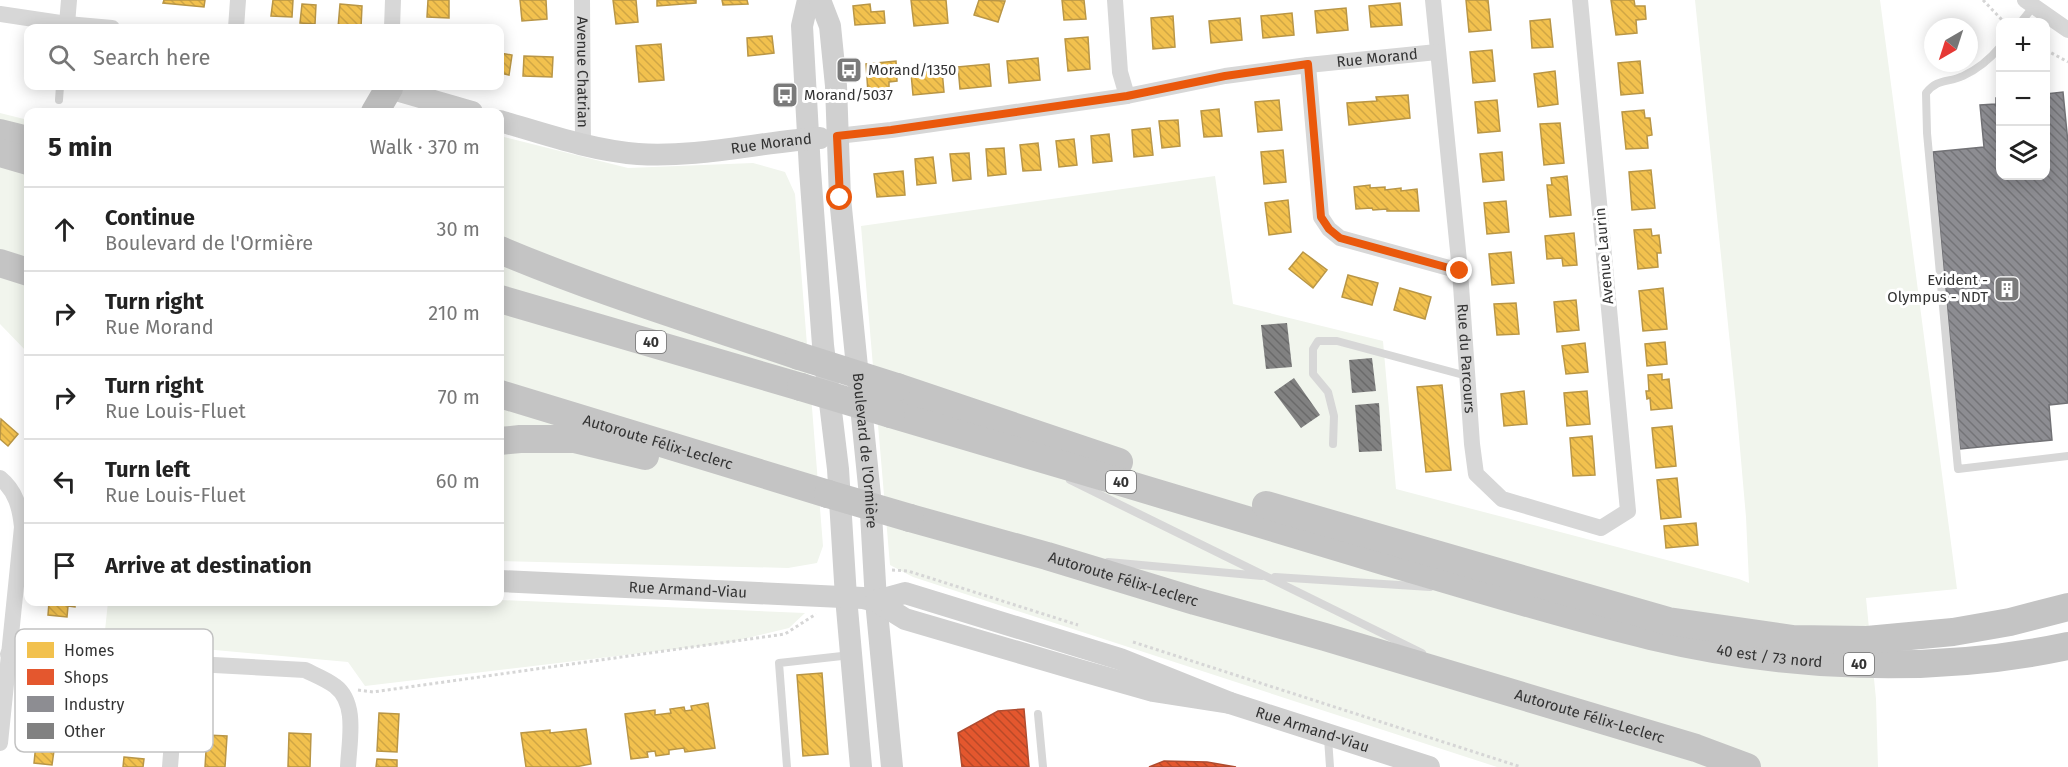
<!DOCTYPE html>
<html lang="en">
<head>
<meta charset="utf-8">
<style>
	body { margin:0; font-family:"Fira Sans",sans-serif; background:#f2f2f2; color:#222 }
	.controls { position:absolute; right:18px; top:18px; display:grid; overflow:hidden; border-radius:12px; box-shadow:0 3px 15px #0003 }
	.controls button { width:54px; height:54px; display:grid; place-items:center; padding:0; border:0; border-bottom:2px solid #e0e0e0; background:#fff; color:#222; font:30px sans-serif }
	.compass { position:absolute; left:1924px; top:18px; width:54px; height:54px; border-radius:50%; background:#fff; box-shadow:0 3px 15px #0003; rotate:219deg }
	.stop { position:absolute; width:18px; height:18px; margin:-14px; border:4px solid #ea580c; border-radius:50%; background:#fff }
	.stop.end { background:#ea580c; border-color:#fff; box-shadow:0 2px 6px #0008 }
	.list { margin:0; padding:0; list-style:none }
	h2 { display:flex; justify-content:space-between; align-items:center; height:78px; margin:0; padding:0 24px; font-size:26px }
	h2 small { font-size:20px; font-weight:400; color:#767676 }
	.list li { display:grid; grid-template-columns:39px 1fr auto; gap:18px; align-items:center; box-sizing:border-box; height:84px; padding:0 24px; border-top:2px solid #e0e0e0 }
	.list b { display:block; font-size:22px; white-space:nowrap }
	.list p { margin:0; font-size:20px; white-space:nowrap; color:#767676 }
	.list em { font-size:20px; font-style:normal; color:#767676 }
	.icon { flex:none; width:33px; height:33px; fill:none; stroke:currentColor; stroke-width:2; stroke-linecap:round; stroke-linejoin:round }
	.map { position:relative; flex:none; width:2068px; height:767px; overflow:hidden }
	.search { position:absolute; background:#fff; box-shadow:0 3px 15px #0003; left:24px; top:24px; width:480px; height:66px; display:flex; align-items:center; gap:15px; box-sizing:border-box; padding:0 21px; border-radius:12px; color:#767676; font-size:22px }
	.panel { position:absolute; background:#fff; box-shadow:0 3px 15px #0003; left:24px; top:108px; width:480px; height:498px; border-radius:12px }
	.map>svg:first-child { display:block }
	.green { fill:#f1f5ed }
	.homes { fill:url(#homes-back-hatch); stroke:#b99646; stroke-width:1.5 }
	.shops { fill:url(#shops-back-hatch); stroke:#af4c30; stroke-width:1.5 }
	.industry { fill:url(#industry-back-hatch); stroke:#727276; stroke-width:1.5 }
	.building { fill:url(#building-back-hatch) }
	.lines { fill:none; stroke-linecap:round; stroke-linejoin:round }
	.path { stroke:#d6d6d6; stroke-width:3; stroke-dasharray:3 3; stroke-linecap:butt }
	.lane { stroke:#d7d7d7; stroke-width:8 }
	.street { stroke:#d7d7d7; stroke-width:16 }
	.secondary { stroke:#d0d0d0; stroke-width:22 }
	.highway { stroke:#c4c4c4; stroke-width:28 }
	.highway-bridge { stroke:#c4c4c4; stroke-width:28 }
	.route { stroke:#ea580c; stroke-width:8 }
	.labels { text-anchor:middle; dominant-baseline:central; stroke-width:6; stroke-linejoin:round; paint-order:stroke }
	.shield { fill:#fff; stroke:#707070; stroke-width:1.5 }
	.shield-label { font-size:14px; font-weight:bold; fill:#333 }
	.street-label { font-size:15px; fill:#333; stroke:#fff }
	.poi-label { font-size:15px; fill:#333; stroke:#fff; text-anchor:start }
	.key { fill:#fff; stroke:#c2c2c2; stroke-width:1.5 }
	.key-label { font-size:16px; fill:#333 }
</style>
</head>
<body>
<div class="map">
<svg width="2068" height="767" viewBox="0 0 2068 767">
	<defs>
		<pattern id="homes-back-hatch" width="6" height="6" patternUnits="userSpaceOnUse" patternTransform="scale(1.5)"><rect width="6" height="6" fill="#f2c14e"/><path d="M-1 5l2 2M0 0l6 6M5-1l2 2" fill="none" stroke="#d0a645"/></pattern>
		<pattern id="shops-back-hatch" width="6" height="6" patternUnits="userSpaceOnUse" patternTransform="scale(1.5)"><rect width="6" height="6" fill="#e4572e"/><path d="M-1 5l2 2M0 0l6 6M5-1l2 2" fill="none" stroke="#b94928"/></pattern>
		<pattern id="industry-back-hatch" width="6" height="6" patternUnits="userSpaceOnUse" patternTransform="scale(1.5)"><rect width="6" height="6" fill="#8d8d92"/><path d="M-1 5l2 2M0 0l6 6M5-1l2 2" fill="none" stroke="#747478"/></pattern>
		<pattern id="building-back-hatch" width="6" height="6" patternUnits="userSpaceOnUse" patternTransform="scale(1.5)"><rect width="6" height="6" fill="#818181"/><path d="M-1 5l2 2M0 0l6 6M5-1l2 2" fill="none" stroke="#6a6a6a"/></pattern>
	</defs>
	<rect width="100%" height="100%" fill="#fff"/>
	<path class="green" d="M1695 0H1880L1957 589 1866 598 1876 699 1878 767H1497L913 577 890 565 861 226 1215 176 1233 304 1383 341 1396 489 1739 579 1749 583 1746 517 1736 403Z
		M0 113 28 120V353L0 324Z
		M500 136 628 168 753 163 785 172 795 194 823 546 817 563 788 568 500 561Z
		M500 600 805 613 789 628 727 643 365 686 348 662 104 640 108 602Z"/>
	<path class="homes" d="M164 0H205L204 7 163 3Z
		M273 0H293L292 17 271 16Z
		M428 0H449V18L427 17Z
		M520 0H546L547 19 522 21Z
		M613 0H636L638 22 616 24Z
		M657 0H696V3L657 6Z
		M722 0H747L748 4 723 5Z
		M911 0H946L948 23 914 26Z
		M979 0 1005 1 998 22 974 15Z
		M1062 0H1084L1086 19 1064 20Z
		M1466 0H1488L1491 30 1469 32Z
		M1611 0H1634L1635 6H1645L1646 19 1636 20 1637 33 1616 35Z
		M1400 3 1402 25 1371 27 1369 6Z
		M302 4 316 5 315 24 300 23Z
		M340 4 362 6 361 28H338Z
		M870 4 871 12 884 11 885 23 855 25 853 6Z
		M1346 8 1348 30 1317 33 1315 11Z
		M1292 13 1294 35 1263 38 1261 16Z
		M1173 16 1175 47 1153 49 1151 18Z
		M1240 18 1242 40 1211 43 1209 21Z
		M1550 19 1553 47 1532 48 1530 21Z
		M772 36 774 53 748 56 747 38Z
		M1088 37 1090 69 1068 71 1065 39Z
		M661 44 664 80 639 82 636 46Z
		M1492 50 1495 81 1473 83 1470 52Z
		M500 53 512 55 509 75 500 73Z
		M524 56 553 57 552 77 523 76Z
		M1038 58 1040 80 1009 83 1007 61Z
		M896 61 897 81 889 82V91L868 93 866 64Z
		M1640 61 1643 93 1621 95 1618 63Z
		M989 64 991 86 960 89 958 67Z
		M942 70 944 92 913 95 911 73Z
		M1555 71 1558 104 1538 107 1534 74Z
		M1408 95 1410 118 1349 125 1347 103 1377 101 1376 97Z
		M1279 100 1282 130 1258 132 1255 102Z
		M1497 100 1500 131 1478 133 1475 102Z
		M1219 109 1222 136 1204 137 1201 111Z
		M1644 110 1645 118H1650L1652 135 1647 136 1648 148 1626 149 1622 112Z
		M1178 120 1180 146 1162 148 1159 121Z
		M1560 123 1564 163 1544 165 1540 124Z
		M1150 128 1153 155 1134 157 1132 130Z
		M1109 134 1112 161 1093 163 1091 136Z
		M1074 139 1077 165 1059 167 1056 141Z
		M1038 143 1041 170 1023 171 1020 145Z
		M1004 148 1006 174 988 176 986 149Z
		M1283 150 1286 182 1264 184 1261 152Z
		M1502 152 1504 180 1483 182 1480 154Z
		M969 153 971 179 953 181 950 154Z
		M933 157 936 183 917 185 915 159Z
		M1651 170 1655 208 1632 210 1629 172Z
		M903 171 905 195 877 197 874 174Z
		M1567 176 1571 215 1550 217 1547 185H1552L1551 178Z
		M1370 185V188L1385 187V190L1401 188V191L1417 189 1419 211H1387V209L1373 210 1372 208 1356 209 1354 187Z
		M1288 200 1291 232 1269 235 1265 203Z
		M1506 201 1509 232 1487 234 1484 203Z
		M1651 229 1652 236 1659 235 1661 253H1657L1658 267 1638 269 1634 230Z
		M1574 233 1577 265 1563 266 1562 258 1547 259 1545 236Z
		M1303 252 1327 270 1313 288 1289 269Z
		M1511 252 1514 283 1492 285 1489 254Z
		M1348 275 1378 283 1372 305 1342 297Z
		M1400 288 1431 297 1425 319 1394 310Z
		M1663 288 1667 329 1643 331 1639 291Z
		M1576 300 1579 330 1557 332 1554 302Z
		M1516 303 1519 334 1497 335 1494 304Z
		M1665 342 1667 364 1647 366 1645 344Z
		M1585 343 1588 372 1566 374 1562 346Z
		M1662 374V380L1669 379 1672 408 1651 410 1650 398 1647 399 1646 391H1649L1648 375Z
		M1442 385 1451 470 1426 472 1417 387Z
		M1524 391 1527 424 1504 426 1501 394Z
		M1587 391 1590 424 1567 426 1564 393Z
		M1 419 18 434 8 446 0 439Z
		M1672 426 1676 466 1656 468 1652 428Z
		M1592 436 1595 475 1573 476 1570 438Z
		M1677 478 1681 517 1661 519 1657 480Z
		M1696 523 1698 545 1666 548 1664 526Z
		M49 602H75V607L68 606 67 617 48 615Z
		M822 673 828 754 803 756 797 675Z
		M708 703 715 748 685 752 684 748 669 750V754L656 756 655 751 647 752 648 757 631 759 625 714 655 710V715L671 713 670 709 684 707 685 711 692 710 691 706Z
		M379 713 399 714 397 752 377 751Z
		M586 729 591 764 575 767H526L521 733 550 730V733Z
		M289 733 311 734 310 767H288Z
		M37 734 56 736 52 765 34 763Z
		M207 735 227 736 225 767H205Z
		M124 757 144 759 143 767H123Z
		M377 759 397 760V767H376Z"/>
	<path class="shops" d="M1024 709 1029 767H962L958 733 998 711Z
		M1164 761 1207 762 1236 767H1149Z"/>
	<path class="industry" d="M2063 92 2068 143V403L2049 405 2052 440 1960 449 1933 152 1984 147 1980 105 1996 104V98H2000V176H2046V94Z"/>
	<path class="building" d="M1287 323 1292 367 1266 369 1261 325Z
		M1372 358 1376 391 1352 393 1349 360Z
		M1294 378 1320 415 1301 428 1274 392Z
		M1379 403 1382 451 1359 452 1355 405Z"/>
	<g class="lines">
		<path class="path" d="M1983 0 2004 22
			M2046 50 2068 62
			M892 570 908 571 1078 625
			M1133 642 1521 767
			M358 690 373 692 785 634 816 614"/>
		<path class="lane" d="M2021 22 2033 7
			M2000 47C1990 59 1978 69 1963 76 1948 83 1938 78 1926 93L1927 133 1958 469 2068 456
			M59 100 60 86
			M1333 444 1334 416 1328 392 1313 374V349L1318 341H1337L1467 376
			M1070 480 1422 653
			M1108 562 1262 576
			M1275 577 1430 587
			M1038 714 1043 767
			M1328 738 1330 767
			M787 767 779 663 851 655"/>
		<g class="street">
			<path id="s1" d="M582 0 583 145"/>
			<path d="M1115 0 1120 72 1127 96"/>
			<path id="s2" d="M1433 0 1460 271 1472 444 1476 474 1502 499 1601 528 1628 511 1580 0"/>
			<path d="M2025 0 2068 30"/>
			<path d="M0 14 67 24 112 28"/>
			<path d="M67 24 69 0"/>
			<path d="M236 28 238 0"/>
			<path d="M392 28 393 0"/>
			<path d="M1308 65 1321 217 1329 229 1340 238 1460 271"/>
			<path id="s3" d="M837 136 891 130 1127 96 1225 76 1308 65 1437 52"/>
			<path d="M0 478C16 491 20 508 22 527L0 743"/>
			<path d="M8 654 305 670C315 675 326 679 335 686 358 703 349 742 348 767"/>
			<path d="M170 767 178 664"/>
		</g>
		<g class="secondary">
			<path d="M808 0 802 26 810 170 823 345 838 469 846 597 861 767"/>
			<path id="s4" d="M820 0 830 26 836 86 840 198 870 496 876 601 892 767"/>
			<path d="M389 88 472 112"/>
			<path id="s5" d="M500 121C545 134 590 150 638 154 698 158 760 142 820 138"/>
			<path id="s6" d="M500 581 863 598 876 601 905 619 1079 670 1153 691 1230 703"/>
			<path id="s7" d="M876 601 905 593 1120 659 1230 703 1429 767"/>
		</g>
		<g class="highway">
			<path d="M375 112 389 88"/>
			<path d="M0 133 28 140"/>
			<path d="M0 153 28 161"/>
			<path d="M500 250C597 291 699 322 799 356"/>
			<path d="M0 263 28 272"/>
			<path d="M500 299 801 387"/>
			<path d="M897 387 1119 462"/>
			<path id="s8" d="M500 394 828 494"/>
			<path id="s9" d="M891 414C1057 462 1221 513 1387 562 1474 587 1562 615 1651 636 1786 668 1932 675 2068 646"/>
			<path d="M500 441 520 439H574L645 456"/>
			<path d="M1266 505 1668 621 1793 639 1867 640 1953 632 2010 622 2068 607"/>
			<path id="s10" d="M910 518 1047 556 1195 601 1325 637 1696 748 1747 767"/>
		</g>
		<path class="highway-bridge" d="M799 356 897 387
			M801 387 891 414
			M828 494 910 518"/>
	</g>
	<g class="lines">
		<path class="route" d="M840 198 837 136 891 130 1127 96 1225 76 1308 64 1321 217 1329 229 1340 238 1460 271"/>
	</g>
	<defs>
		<g id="bus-square" transform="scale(1.35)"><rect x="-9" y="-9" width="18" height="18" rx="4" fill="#7a7a7a" stroke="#fff"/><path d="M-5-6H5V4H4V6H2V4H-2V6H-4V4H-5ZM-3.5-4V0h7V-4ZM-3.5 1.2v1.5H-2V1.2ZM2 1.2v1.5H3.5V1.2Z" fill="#fff"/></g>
		<g id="building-square" transform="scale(1.35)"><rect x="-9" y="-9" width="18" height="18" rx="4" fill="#7a7a7a" stroke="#fff"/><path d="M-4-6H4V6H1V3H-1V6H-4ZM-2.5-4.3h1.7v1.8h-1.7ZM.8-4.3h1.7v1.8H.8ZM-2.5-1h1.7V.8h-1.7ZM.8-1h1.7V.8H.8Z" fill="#fff"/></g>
	</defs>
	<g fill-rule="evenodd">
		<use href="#bus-square" x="849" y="70"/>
		<use href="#bus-square" x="785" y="95"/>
		<use href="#building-square" x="2007" y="289"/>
	</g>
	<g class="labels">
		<g class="shield">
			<rect x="636" y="331" width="30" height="22" rx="4.5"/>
			<rect x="1106" y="471" width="30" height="22" rx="4.5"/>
			<rect x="1844" y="653" width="30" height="22" rx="4.5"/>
		</g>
		<g class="shield-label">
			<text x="651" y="342">40</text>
			<text x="1121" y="482">40</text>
			<text x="1859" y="664">40</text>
		</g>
		<g class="street-label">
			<text stroke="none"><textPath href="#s3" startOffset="546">Rue Morand</textPath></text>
			<text stroke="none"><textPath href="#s1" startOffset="72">Avenue Chatrian</textPath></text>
			<text stroke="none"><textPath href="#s5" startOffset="276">Rue Morand</textPath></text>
			<text transform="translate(1604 256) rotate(-95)">Avenue Laurin</text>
			<text stroke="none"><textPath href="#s2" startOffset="360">Rue du Parcours</textPath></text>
			<text stroke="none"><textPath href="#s8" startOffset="165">Autoroute Félix-Leclerc</textPath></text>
			<text stroke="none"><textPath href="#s4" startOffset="454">Boulevard de l'Ormière</textPath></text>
			<text stroke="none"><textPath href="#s10" startOffset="222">Autoroute Félix-Leclerc</textPath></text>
			<text stroke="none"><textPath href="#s6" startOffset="188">Rue Armand-Viau</textPath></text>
			<text stroke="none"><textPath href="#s9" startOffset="912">40 est / 73 nord</textPath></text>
			<text stroke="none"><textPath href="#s10" startOffset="708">Autoroute Félix-Leclerc</textPath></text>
			<text stroke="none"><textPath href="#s7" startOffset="460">Rue Armand-Viau</textPath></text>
		</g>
		<g class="poi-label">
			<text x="868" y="70">Morand/1350</text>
			<text x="804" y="95">Morand/5037</text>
			<text x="1988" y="280" text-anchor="end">Evident -<tspan x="1988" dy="17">Olympus - NDT</tspan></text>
		</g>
	</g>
	<rect x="15" y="629" width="198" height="123" rx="9" class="key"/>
	<rect x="27" y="642" width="27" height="16" fill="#f2c14e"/>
	<rect x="27" y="669" width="27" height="16" fill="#e4572e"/>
	<rect x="27" y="696" width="27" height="16" fill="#8d8d92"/>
	<rect x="27" y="723" width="27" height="16" fill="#818181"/>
	<g class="key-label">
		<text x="64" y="656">Homes</text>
		<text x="64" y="683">Shops</text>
		<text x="64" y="710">Industry</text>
		<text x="64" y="737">Other</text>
	</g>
</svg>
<div class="controls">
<button>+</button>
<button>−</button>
<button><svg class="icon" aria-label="layers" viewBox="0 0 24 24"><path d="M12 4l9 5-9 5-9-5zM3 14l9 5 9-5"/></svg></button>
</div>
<svg class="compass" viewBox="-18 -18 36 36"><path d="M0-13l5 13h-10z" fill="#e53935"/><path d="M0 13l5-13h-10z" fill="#767676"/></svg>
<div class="stop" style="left:840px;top:198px"></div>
<div class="stop end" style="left:1460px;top:271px"></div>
<div class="search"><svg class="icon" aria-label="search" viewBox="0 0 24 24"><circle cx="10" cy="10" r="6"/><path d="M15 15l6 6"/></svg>Search here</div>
<section class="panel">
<h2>5 min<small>Walk · 370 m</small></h2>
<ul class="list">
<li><svg class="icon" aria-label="ahead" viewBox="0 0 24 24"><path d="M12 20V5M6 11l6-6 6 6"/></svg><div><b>Continue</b><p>Boulevard de l'Ormière</p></div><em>30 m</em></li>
<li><svg class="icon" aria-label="right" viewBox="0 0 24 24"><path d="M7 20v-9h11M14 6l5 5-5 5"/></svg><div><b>Turn right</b><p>Rue Morand</p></div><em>210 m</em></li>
<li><svg class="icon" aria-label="right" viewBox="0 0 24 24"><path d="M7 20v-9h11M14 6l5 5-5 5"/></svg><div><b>Turn right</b><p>Rue Louis-Fluet</p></div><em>70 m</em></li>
<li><svg class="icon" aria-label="left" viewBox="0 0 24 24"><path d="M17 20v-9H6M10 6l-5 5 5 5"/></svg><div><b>Turn left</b><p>Rue Louis-Fluet</p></div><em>60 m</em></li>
<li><svg class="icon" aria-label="arrive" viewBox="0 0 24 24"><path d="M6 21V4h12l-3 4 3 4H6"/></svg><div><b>Arrive at destination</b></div></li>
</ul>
</section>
</div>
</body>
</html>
